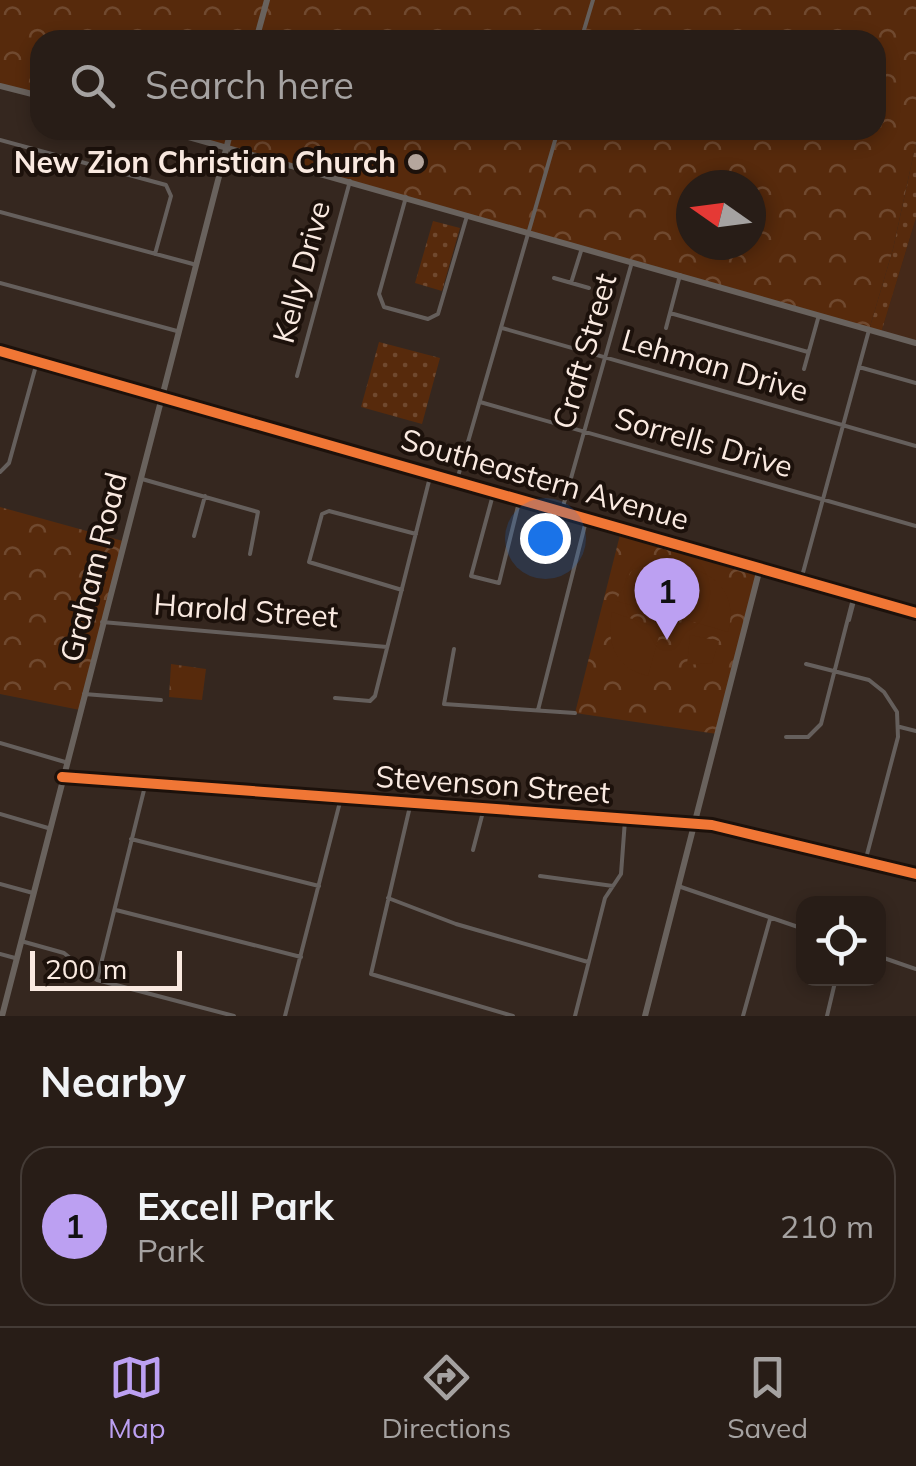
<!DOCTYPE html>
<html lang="en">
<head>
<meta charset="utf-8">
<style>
	body { margin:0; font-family:Mulish,sans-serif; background:#342a24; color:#f1f3f6 }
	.controls { position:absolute; right:30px; bottom:30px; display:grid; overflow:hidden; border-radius:20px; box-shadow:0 5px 15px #0003 }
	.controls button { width:90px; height:90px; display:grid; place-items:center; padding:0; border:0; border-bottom:2px solid #443b36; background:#281d17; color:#f1f3f6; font:50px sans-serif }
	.compass { position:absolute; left:676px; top:170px; width:90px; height:90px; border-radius:50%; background:#281d17; box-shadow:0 5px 15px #0003; rotate:284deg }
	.scale { position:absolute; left:30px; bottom:25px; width:152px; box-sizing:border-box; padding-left:10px; border:5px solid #faeae1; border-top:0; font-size:28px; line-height:35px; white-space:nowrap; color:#faeae1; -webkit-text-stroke:8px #1c110b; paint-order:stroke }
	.you { position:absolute; left:545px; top:538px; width:35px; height:35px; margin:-25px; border:8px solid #fff; border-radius:50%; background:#1a73e8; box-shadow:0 0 0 15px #1a73e833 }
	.badge { display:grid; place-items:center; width:65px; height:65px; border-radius:50%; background:#bca0f2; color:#111; font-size:32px; font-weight:700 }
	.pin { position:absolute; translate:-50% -82px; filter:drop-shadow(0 2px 5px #0008) }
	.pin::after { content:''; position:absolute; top:52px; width:35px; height:30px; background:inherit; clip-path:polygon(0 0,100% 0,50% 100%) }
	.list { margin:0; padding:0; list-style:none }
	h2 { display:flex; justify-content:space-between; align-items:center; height:130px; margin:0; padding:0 40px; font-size:42px }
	h2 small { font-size:32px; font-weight:400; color:#a5a2a1 }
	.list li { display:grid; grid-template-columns:65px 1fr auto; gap:30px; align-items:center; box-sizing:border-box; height:160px; margin:0 20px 20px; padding:0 20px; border:2px solid #443b36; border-radius:30px }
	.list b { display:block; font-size:38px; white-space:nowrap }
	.list p { margin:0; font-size:32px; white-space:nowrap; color:#a5a2a1 }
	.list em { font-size:32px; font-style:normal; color:#a5a2a1 }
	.icon { flex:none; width:55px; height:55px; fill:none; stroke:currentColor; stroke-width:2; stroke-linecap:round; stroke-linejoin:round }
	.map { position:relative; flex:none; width:916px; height:1016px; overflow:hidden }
	.search { position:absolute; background:#281d17; box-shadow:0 5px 15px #0003; left:30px; right:30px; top:30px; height:110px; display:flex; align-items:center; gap:25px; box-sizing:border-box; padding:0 35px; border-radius:30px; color:#a5a2a1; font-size:38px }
	.sheet { height:310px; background:#281d17 }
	nav { display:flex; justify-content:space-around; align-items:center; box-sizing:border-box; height:140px; border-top:2px solid #443b36; background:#281d17; font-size:28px; color:#a5a2a1 }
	nav a { display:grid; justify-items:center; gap:5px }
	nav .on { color:#bca0f2 }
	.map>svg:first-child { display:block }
	.built { fill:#452919 }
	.grass { fill:url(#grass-dots) }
	.forest { fill:url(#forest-crowns); fill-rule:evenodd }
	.garden { fill:#572a0c }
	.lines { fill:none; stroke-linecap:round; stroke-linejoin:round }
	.street { stroke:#655f5c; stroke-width:4 }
	.secondary { stroke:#69625d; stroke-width:6 }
	.cycleway-casing { stroke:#1c110b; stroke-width:16 }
	.cycleway { stroke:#f07635; stroke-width:10 }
	.poi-dot { fill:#b5a69d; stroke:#1c110b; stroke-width:4 }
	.labels { text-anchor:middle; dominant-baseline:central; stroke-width:8; stroke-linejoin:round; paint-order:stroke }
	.poi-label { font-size:30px; font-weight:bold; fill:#faeae1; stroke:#1c110b; text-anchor:end }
	.street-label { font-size:30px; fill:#faeae1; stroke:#1c110b }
</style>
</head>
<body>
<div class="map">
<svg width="916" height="1016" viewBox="0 0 916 1016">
	<defs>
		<pattern id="grass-dots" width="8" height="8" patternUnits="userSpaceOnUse" patternTransform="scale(2.5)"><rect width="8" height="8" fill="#572a0c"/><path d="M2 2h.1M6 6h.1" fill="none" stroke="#70492f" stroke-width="1.8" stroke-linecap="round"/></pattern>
		<pattern id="forest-crowns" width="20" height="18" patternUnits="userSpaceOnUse" patternTransform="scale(2.5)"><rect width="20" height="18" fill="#572a0c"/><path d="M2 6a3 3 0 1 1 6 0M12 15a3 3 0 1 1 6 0" fill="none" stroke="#70492f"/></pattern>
	</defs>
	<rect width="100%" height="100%" fill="#35271f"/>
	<path class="built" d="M916 218V343L881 333Z"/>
	<path class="grass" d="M916 143V218L881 333 869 330 893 249Z
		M433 221 460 228 442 291 415 283Z
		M379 342 440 358 422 424 361 407Z"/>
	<path class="forest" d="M0 0H916V143L893 249 869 330 164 130H876V40H40V96L0 86ZM691 185H751V245H691Z
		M0 507 123 541 80 710 0 694Z
		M622 527 760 568 717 734 575 713Z
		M171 664 206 669 202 700 169 697Z"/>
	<path class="garden" d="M658 560 680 564 667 610 662 614 616 601 632 570Z
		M691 568C722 578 737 599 728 632L680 618Z
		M612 612 661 629 648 676C615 668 606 643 612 612Z
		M690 635 719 641 712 663 687 665Z"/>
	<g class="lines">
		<path class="street" d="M581 40 593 0
			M0 140 166 185 171 196 155 254
			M406 197 379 294 384 307 428 319 438 314 467 216
			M0 212 193 264
			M554 278 589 288
			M0 283 177 331
			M571 283 582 248
			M670 313 808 352
			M502 328 916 446
			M666 328 680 275
			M0 351 161 395
			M859 367 916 383
			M804 369 819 315
			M297 376 350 181
			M480 402 916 526
			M0 472 9 463 37 362
			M142 479 258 512 250 554
			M457 480 558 130
			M494 491 471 576 499 583 520 498
			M562 510 632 262
			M194 536 205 496
			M801 580 869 330
			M402 590 309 562 322 514 329 511 416 534
			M849 620 855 597
			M102 622 387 647
			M454 649 444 704 575 713
			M806 664 869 680 884 692 897 712 898 737 865 862
			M84 694 161 700
			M335 698 370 701 375 696 431 473
			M538 710 586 521
			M900 727 916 731
			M786 737H808L821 724 854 595
			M0 743 65 762
			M66 777 712 825 916 874
			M411 802 371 974 513 1016
			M0 814 48 828
			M131 839 319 886
			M473 850 484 808
			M540 876 613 886
			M0 884 33 893
			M678 886 804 929
			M388 898 456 924 588 962
			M116 910 301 957
			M21 941 64 953 97 980 234 1016
			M0 954 15 958
			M878 956 916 969
			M97 980 146 782
			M285 1016 341 798
			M575 1016 605 898 621 874 625 820
			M743 1016 770 919
			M827 1016 836 978"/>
		<path class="secondary" d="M256 40 267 0
			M0 86 40 96
			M164 130 916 343
			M161 395 916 613
			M2 1016 231 130
			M645 1016 760 568"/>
		<g class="cycleway-casing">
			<path id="cycleway" d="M0 351 916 613
				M62 777 712 825 916 874"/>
		</g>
		<use href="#cycleway" class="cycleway"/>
	</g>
	<circle class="poi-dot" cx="416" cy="162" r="10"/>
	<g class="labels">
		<g class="poi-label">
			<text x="396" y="162">New Zion Christian Church</text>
		</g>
		<g class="street-label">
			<text transform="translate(301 272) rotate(-75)">Kelly Drive</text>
			<text transform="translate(584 351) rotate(-74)">Craft Street</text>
			<text transform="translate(715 365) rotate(16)">Lehman Drive</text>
			<text transform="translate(704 442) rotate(16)">Sorrells Drive</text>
			<text transform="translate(545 479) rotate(16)">Southeastern Avenue</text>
			<text transform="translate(93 567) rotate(-76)">Graham Road</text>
			<text transform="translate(246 610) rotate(4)">Harold Street</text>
			<text transform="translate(493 784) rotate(4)">Stevenson Street</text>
		</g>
	</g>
</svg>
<div class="controls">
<button><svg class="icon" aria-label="locate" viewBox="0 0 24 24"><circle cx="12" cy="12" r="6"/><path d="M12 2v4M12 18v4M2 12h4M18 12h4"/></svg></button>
</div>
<svg class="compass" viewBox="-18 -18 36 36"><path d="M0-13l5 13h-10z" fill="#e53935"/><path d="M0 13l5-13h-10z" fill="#a5a2a1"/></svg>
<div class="scale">200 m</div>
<div class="you"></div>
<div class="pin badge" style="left:667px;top:640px">1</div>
<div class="search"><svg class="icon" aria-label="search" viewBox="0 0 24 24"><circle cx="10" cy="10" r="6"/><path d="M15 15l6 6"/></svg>Search here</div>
</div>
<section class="sheet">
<h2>Nearby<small></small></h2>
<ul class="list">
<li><span class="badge">1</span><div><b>Excell Park</b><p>Park</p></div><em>210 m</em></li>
</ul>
</section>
<nav>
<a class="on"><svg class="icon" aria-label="map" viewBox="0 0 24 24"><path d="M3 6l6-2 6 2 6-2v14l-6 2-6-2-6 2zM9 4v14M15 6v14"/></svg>Map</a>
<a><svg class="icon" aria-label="directions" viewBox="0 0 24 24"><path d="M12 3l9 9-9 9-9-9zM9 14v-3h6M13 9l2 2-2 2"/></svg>Directions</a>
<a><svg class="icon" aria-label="saved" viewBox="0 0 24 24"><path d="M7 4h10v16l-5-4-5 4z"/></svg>Saved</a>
</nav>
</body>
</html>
